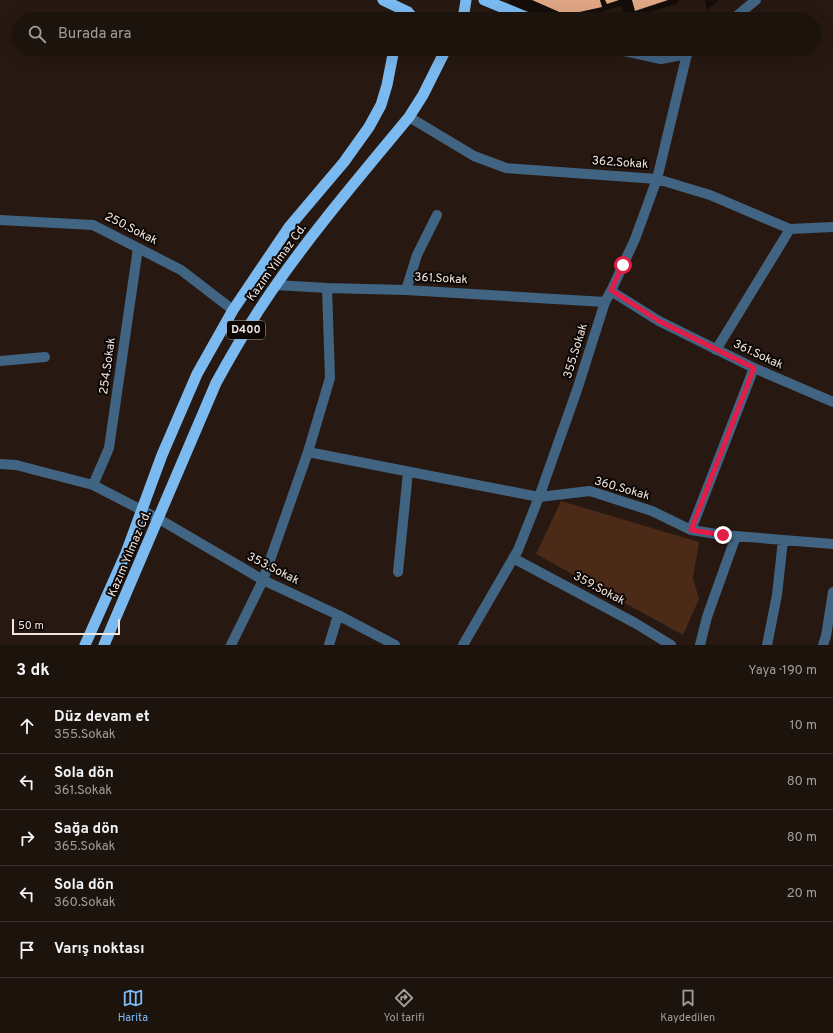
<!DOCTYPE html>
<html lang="tr">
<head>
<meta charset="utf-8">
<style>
	body { margin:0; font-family:Overpass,sans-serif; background:#2a201b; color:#f1f3f6 }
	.scale { position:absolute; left:12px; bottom:10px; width:108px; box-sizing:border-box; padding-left:4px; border:2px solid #f0e6e0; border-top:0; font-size:11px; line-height:14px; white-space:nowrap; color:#f0e6e0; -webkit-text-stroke:3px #0c0604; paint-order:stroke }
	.stop { position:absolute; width:12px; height:12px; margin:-9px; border:3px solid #e11d48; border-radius:50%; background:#fff }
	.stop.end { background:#e11d48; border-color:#fff; box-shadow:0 1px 4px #0008 }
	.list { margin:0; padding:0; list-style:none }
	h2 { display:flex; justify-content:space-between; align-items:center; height:52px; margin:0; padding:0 16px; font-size:17px }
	h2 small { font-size:13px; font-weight:400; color:#a09e9d }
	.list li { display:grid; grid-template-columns:26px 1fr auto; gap:12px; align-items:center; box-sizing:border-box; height:56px; padding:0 16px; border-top:1px solid #3b322e }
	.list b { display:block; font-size:15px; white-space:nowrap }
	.list p { margin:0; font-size:13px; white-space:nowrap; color:#a09e9d }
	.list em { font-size:13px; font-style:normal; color:#a09e9d }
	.icon { flex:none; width:22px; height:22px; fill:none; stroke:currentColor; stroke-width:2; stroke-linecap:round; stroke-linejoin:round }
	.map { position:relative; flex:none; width:833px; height:645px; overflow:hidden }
	.search { position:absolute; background:#1d130d; box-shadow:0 4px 16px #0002; left:12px; right:12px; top:12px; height:44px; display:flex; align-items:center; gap:10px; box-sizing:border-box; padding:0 14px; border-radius:22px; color:#a09e9d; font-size:15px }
	.sheet { height:332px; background:#1d130d }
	nav { display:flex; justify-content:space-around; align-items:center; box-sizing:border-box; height:56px; border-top:1px solid #3b322e; background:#1d130d; font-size:11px; color:#a09e9d }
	nav a { display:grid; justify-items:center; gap:2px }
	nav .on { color:#7cbef9 }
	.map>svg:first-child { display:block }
	.green { fill:#4b2b17 }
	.shadow { fill:#0007 }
	.building { fill:#dfa684 }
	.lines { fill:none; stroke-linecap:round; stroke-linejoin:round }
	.minor { stroke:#416483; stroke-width:10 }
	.tertiary { stroke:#416483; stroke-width:10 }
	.trunk { stroke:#7abaf1; stroke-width:11 }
	.route { stroke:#e11d48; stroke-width:5 }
	.labels { text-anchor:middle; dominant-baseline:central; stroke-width:4; stroke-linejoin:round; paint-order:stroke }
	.shield { fill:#0c0604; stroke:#aca39e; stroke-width:1 }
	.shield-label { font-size:11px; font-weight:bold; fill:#f0e6e0 }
	.street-label { font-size:12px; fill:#f0e6e0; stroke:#0c0604 }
</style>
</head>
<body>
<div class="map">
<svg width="833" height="645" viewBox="0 0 833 645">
	<rect width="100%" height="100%" fill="#271911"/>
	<path class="green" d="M561 501 699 542 693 578 699 599 683 635 536 554Z"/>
	<path class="shadow" d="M508 0H680L676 4 627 19H625L621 6 597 13 596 11 591 16 578 19H545L511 4Z
		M705 0H719L707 10Z"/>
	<path class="building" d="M532 0H600L602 7 566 15Z
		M605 0H619L607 4Z
		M632 0H668L635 11Z"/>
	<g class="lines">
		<path class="minor" d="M409 117 474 156 506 168 657 179 710 195 790 229 833 227
			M0 220 93 225 181 270 233 310
			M276 285 327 288 406 290 605 302
			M406 290 417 255 437 215
			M611 291 659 321 754 368 833 402
			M716 350 790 229
			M0 361 45 357
			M308 452 539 497 590 491 652 511 691 530 723 535 833 544
			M0 464 16 465 93 485 159 519 263 580 338 615 395 645
			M93 485 109 448 138 248
			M691 530 754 368
			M513 558 635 623 671 645
			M398 572 408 472
			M231 645 263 580 308 452 330 378 327 288
			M329 645 338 615
			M463 645 518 550 539 497 577 390 605 302 611 291 635 239 657 179 687 54
			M700 645 707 617 736 536
			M767 645 777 595 783 540
			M823 645 826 636 833 592"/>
		<path class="tertiary" d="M733 19 756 0
			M615 49 661 59 687 54 694 49"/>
		<path class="trunk" d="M383 0 408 12 414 19
			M484 0 531 19
			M460 19 464 13 466 0
			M85 645 126 553 162 455 197 374 233 310 289 227 344 162 369 127 381 105 387 85 394 49
			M104 645 216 383C233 352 251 321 271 292 313 231 362 174 409 117L423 95 446 49"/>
	</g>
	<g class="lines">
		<path class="route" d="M623 265 611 290 659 321 754 368 691 530 723 535"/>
	</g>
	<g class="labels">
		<rect class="shield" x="227" y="321" width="38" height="18" rx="3"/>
		<g class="shield-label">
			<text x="246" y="330">D400</text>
		</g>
		<g class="street-label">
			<text transform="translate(620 163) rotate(4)">362.Sokak</text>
			<text transform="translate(131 229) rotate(27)">250.Sokak</text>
			<text transform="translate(277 263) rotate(-54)">Kazım Yılmaz Cd.</text>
			<text transform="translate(441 279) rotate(3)">361.Sokak</text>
			<text transform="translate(576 351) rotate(-73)">355.Sokak</text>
			<text transform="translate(758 355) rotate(25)">361.Sokak</text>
			<text transform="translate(108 366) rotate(-82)">254.Sokak</text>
			<text transform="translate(622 489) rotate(16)">360.Sokak</text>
			<text transform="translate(130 554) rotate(-67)">Kazım Yılmaz Cd.</text>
			<text transform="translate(273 569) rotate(27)">353.Sokak</text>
			<text transform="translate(599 589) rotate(28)">359.Sokak</text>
		</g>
	</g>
</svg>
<div class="scale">50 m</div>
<div class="stop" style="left:623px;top:265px"></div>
<div class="stop end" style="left:723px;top:535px"></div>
<div class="search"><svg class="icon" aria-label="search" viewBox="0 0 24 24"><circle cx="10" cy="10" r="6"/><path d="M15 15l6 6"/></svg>Burada ara</div>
</div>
<section class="sheet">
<h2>3 dk<small>Yaya · 190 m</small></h2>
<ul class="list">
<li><svg class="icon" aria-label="ahead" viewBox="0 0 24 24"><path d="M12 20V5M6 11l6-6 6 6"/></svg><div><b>Düz devam et</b><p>355.Sokak</p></div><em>10 m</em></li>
<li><svg class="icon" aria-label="left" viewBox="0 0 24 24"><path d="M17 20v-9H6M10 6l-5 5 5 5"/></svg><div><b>Sola dön</b><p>361.Sokak</p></div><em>80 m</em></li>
<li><svg class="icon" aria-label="right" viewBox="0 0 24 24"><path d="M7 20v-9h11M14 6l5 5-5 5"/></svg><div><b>Sağa dön</b><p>365.Sokak</p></div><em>80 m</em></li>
<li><svg class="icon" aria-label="left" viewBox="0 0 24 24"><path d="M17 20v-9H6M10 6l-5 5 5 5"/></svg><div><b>Sola dön</b><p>360.Sokak</p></div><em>20 m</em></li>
<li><svg class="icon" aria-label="arrive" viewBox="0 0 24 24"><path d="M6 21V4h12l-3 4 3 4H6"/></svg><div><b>Varış noktası</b></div></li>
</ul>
</section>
<nav>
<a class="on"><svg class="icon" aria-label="map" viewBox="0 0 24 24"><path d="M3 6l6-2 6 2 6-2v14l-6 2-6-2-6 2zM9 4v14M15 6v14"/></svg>Harita</a>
<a><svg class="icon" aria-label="directions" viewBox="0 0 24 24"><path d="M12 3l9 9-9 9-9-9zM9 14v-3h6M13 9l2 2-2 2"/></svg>Yol tarifi</a>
<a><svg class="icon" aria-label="saved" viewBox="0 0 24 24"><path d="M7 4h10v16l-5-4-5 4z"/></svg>Kaydedilen</a>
</nav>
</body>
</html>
